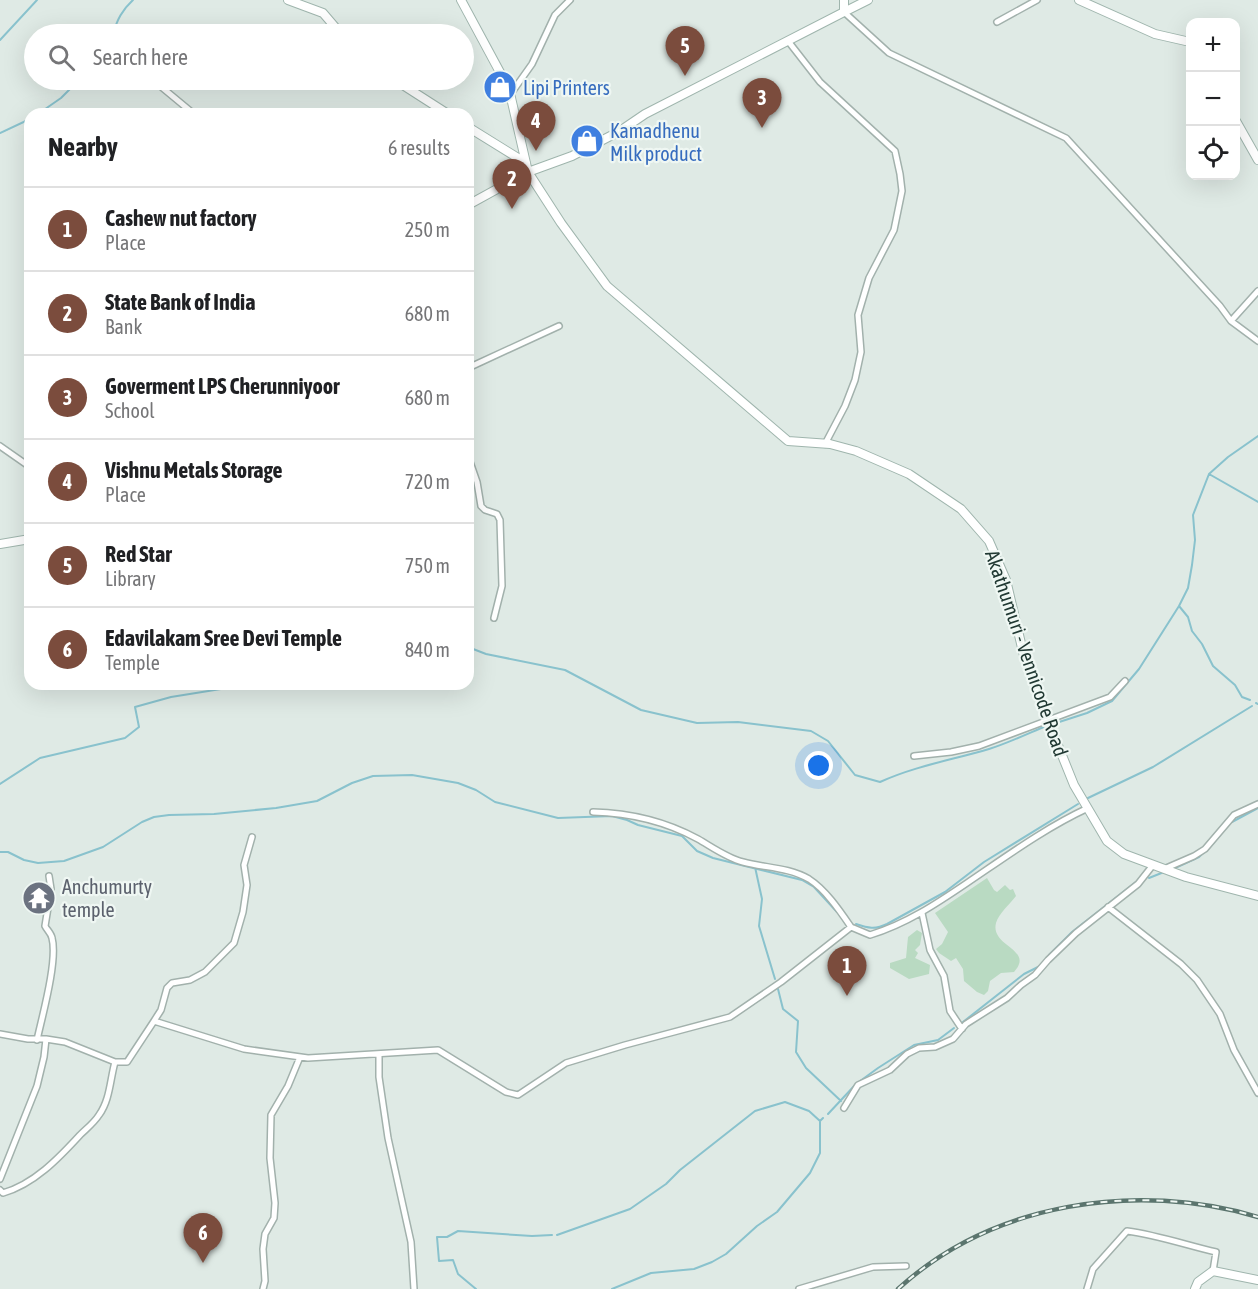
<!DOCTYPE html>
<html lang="en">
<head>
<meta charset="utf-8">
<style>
	body { margin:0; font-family:"Asap Condensed",sans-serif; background:#f6f6f6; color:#202124 }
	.controls { position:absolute; right:18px; top:18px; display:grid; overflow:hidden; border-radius:12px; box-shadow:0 6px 24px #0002 }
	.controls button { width:54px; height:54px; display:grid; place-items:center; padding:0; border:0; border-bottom:2px solid #e0e0e0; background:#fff; color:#202124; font:30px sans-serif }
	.you { position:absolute; left:819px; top:766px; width:21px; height:21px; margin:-15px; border:4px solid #fff; border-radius:50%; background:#1a73e8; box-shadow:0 0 0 9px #1a73e833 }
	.badge { display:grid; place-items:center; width:39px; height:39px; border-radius:50%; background:#7b4c3d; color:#fff; font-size:20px; font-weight:700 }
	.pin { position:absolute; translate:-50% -50px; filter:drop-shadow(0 2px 3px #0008) }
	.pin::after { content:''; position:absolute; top:32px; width:21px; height:18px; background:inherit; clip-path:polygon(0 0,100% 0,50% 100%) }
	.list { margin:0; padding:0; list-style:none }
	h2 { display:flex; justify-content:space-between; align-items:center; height:78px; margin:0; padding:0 24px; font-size:26px }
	h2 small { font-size:20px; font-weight:400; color:#757577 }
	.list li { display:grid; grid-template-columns:39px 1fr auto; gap:18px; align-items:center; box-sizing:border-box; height:84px; padding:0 24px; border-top:2px solid #e0e0e0 }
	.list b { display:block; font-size:22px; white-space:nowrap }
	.list p { margin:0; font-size:20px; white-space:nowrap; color:#757577 }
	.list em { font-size:20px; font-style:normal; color:#757577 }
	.icon { flex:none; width:33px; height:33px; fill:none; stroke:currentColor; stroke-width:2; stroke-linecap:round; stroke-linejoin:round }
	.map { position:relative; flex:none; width:1258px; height:1289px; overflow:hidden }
	.search { position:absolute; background:#fff; box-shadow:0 6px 24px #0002; left:24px; top:24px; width:450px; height:66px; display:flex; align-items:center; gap:15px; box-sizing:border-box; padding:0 21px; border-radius:33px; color:#757577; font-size:22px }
	.panel { position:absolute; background:#fff; box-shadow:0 6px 24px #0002; left:24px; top:108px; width:450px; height:582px; border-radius:18px }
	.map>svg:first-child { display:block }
	.green { fill:#b9dac2 }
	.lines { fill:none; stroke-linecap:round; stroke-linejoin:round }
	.stream { stroke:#89c2cd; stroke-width:2 }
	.street-casing { stroke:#a2b1ac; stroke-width:8 }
	.secondary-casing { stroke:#9fb5ad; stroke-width:10 }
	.street { stroke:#fff; stroke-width:5 }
	.secondary { stroke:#fff; stroke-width:8 }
	.rail-casing { stroke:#5b756e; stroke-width:4.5 }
	.rail { stroke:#eff7f3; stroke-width:2; stroke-dasharray:7; stroke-linecap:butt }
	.labels { text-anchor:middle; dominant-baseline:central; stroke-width:4.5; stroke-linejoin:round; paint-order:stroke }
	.shop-label { font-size:20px; fill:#366cbe; stroke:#eff7f3; text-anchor:start }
	.street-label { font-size:20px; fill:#213933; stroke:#eff7f3 }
	.worship-label { font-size:20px; fill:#5b616d; stroke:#eff7f3; text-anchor:start }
</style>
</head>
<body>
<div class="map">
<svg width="1258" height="1289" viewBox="0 0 1258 1289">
	<rect width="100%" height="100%" fill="#dfeae5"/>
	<path class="green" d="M987 878 994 890 997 892 1005 885 1010 890 1013 889 1016 896C1010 904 999 913 996 923 990 947 1035 949 1014 972L1001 973 990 981 988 991 984 995 977 992 964 981 963 969 956 958 951 961 939 953 936 949 942 944 948 932 935 913Z
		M917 930 922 933 920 945 915 950 918 953 915 958 930 965 929 974 909 979 890 968V963L906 958 908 937Z"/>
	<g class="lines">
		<path class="stream" d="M113 34C117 20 122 10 133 0
			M0 40 37 0
			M38 114 61 98 79 80
			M0 133 30 119
			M1209 474 1228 457 1258 436
			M468 647 486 654 565 670 641 710 697 723 738 722 811 731 828 741 855 775 880 782C915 766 952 760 989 749 1008 743 1027 734 1046 726
			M1250 700 1242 697 1235 685 1213 666 1202 644 1192 631 1188 617 1179 606 1188 588 1192 565 1195 540 1193 515 1209 474 1258 502
			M1256 703 1258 704
			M1053 724 1087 713 1112 701 1139 669 1179 606
			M0 784 40 758 125 738 139 727 135 707 171 697 252 684
			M1088 798 1153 767 1252 706
			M1232 822 1258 808
			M1208 849 1220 835
			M0 852H8L24 860 38 863 64 861 103 847 142 822 154 817 169 815 214 814 276 808 317 801 352 783 373 776 412 775 458 783 476 790 495 802 558 818 612 816 627 820 638 825 682 836 697 851 713 858 802 880 814 887 837 912
			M755 867 762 899 759 926 775 979
			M1173 869 1199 857 1204 852
			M1149 878 1164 872
			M856 924C868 928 875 930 887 924L945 892 984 862 1078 804
			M1049 955 1072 932 1136 882
			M778 989 783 1009 798 1021 796 1052 806 1068 841 1101
			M963 1022 1024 974 1040 966
			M828 1114 856 1084 878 1068 914 1045 938 1040 954 1028
			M557 1235 630 1209 666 1184 680 1170 755 1111 785 1102 809 1111 820 1121 823 1118
			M476 1289 458 1274 453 1260 439 1261 437 1237H447L458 1231 532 1236 552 1235
			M612 1289 651 1273 694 1269 712 1262 726 1254 757 1226 777 1212 810 1173 820 1153V1122"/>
		<g class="street-casing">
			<path id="street" d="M844 12 889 53 1066 138 1220 306 1231 321 1258 341
				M997 22 1037 0
				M788 41 820 82 895 151 900 174 902 191 894 230 869 278 858 315 861 352 855 380 845 406 825 444
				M153 80 194 114
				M510 95 532 64 555 15 570 0
				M1231 321 1258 291
				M468 368 559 326
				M0 446 30 467
				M468 456 477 482 481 506 485 510 497 514 500 520 502 586 494 618
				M914 756 951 752 979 746 1110 697 1125 681
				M593 812C631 813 665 821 698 839 712 847 727 858 743 862 765 868 788 867 809 879 826 890 840 911 851 927
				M1164 869 1194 856 1205 849 1234 815 1258 804
				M1108 907 1181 964 1197 980 1220 1014 1234 1050 1258 1093
				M922 913 930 950 944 976 950 1011 962 1029
				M154 1021 161 1010 167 988 172 983 190 980 205 972 234 943 243 912 247 885 244 865 252 837
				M0 1034 28 1039H46L65 1042 115 1062H127L154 1021 244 1049 308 1058 438 1050 506 1092 518 1095 566 1063 625 1045 730 1017 781 982 851 927 870 935C906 924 936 904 967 883 1007 856 1045 828 1088 808
				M37 1040C42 1017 58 960 52 938 51 933 47 930 45 926L51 889 49 876
				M379 1054V1077L388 1138 411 1242 414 1289
				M844 1108 858 1085 890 1070 907 1054 919 1048 935 1047 953 1039 966 1024 1007 998 1021 985 1035 975 1048 960 1076 933 1138 884 1153 865
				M0 1179 37 1086 44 1057 46 1039
				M0 1190 3 1193C34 1184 58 1159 80 1135 86 1129 94 1123 99 1115 110 1100 110 1080 115 1062
				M263 1289 265 1281 263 1249 265 1234 274 1218 275 1203 270 1158 271 1115 288 1086 300 1057
				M799 1289 873 1267 906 1266
				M1087 1289 1093 1269 1127 1231C1157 1235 1186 1245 1216 1252L1213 1271"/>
		</g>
		<g class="secondary-casing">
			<path id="secondary" d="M288 0 323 13 341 34
				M461 0 509 89 528 172 561 223 607 286 788 441 830 444 856 451 909 474 961 509 989 541 1006 580 1023 652 1051 728 1074 785 1107 841 1124 854 1186 877 1258 896
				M1079 0 1155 34 1190 42
				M844 12 868 0
				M395 80 448 114
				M1236 121 1258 160
				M468 127 526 163
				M468 205 528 172 572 156 620 131 645 114 844 12V0
				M0 544 30 539
				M1195 1289 1198 1282 1213 1271 1258 1280"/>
		</g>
		<use href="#street" class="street"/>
		<use href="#secondary" class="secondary"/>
		<g class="rail-casing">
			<path id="rail" d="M898 1289C993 1202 1137 1181 1258 1217"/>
		</g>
		<use href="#rail" class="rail"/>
	</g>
	<defs>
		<g id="shop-disc" transform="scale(1.725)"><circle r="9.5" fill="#3f7fe0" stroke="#eff7f3"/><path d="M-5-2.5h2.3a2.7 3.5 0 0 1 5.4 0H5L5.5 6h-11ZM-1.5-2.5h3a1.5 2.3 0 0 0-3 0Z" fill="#fff"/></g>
		<g id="temple-disc" transform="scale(1.725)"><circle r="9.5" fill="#6b7280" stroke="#eff7f3"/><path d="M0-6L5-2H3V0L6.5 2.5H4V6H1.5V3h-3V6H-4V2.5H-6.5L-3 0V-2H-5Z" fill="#fff"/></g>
	</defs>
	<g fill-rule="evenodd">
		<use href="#shop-disc" x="500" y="87"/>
		<use href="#shop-disc" x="587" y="141"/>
		<use href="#temple-disc" x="39" y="898"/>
	</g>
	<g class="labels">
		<g class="shop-label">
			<text x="523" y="87">Lipi Printers</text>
			<text x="610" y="130">Kamadhenu<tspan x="610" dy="23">Milk product</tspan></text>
		</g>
		<g class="street-label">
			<text transform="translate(1027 653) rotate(71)">Akathumuri - Vennicode Road</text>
		</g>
		<g class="worship-label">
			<text x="62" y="886">Anchumurty<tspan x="62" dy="23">temple</tspan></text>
		</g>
	</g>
</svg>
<div class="controls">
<button>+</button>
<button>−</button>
<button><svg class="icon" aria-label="locate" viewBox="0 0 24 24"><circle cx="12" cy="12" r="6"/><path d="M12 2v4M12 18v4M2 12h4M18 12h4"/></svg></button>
</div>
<div class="you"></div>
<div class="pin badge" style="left:847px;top:996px">1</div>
<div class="pin badge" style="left:512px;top:209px">2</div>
<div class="pin badge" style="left:762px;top:128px">3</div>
<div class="pin badge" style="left:536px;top:151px">4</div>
<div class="pin badge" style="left:685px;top:76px">5</div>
<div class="pin badge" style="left:203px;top:1263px">6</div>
<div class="search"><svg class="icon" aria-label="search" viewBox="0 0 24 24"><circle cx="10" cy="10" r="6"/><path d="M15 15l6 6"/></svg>Search here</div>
<section class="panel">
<h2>Nearby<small>6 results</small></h2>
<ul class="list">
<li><span class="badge">1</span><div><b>Cashew nut factory</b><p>Place</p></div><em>250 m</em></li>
<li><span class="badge">2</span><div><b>State Bank of India</b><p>Bank</p></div><em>680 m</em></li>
<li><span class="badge">3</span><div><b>Goverment LPS Cherunniyoor</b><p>School</p></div><em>680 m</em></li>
<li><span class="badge">4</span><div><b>Vishnu Metals Storage</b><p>Place</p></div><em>720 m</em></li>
<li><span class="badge">5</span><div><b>Red Star</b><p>Library</p></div><em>750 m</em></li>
<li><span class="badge">6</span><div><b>Edavilakam Sree Devi Temple</b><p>Temple</p></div><em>840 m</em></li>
</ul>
</section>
</div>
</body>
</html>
